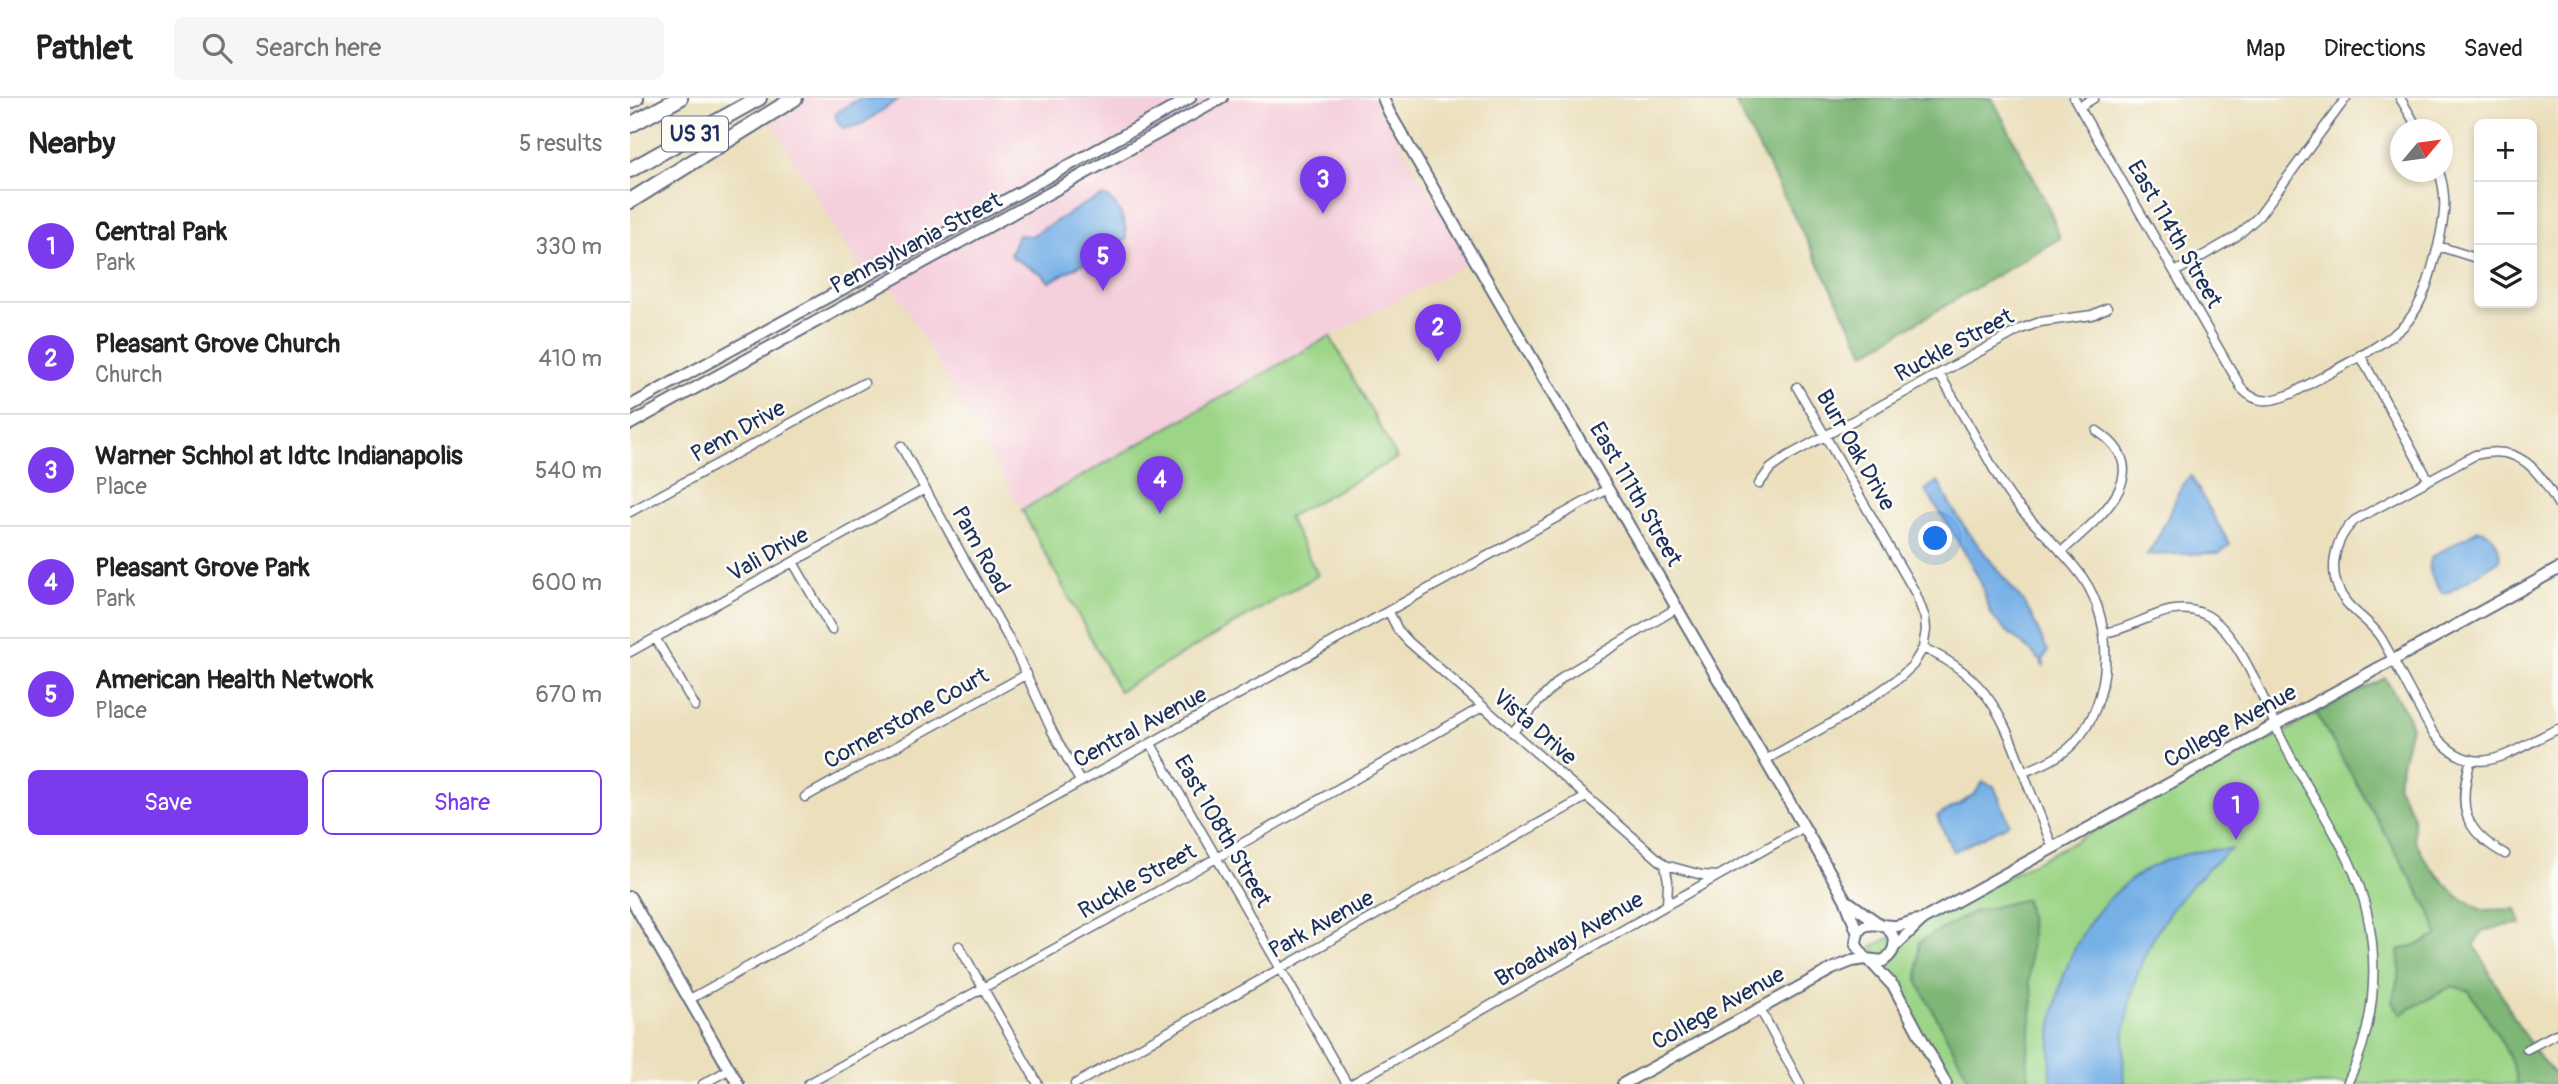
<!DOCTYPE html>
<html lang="en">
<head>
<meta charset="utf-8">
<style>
	body { margin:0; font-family:Pangolin,sans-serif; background:#f6f6f6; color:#222 }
	.controls { position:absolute; right:21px; top:21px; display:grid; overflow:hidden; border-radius:10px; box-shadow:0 4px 10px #0003 }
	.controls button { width:63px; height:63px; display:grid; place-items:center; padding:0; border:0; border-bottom:2px solid #e0e0e0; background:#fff; color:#222; font:35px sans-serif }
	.compass { position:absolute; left:1760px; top:21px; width:63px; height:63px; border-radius:50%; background:#fff; box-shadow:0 4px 10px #0003; rotate:61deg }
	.you { position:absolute; left:1306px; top:441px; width:24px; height:24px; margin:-18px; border:5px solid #fff; border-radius:50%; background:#1a73e8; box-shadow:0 0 0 10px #1a73e833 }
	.badge { display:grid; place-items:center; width:46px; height:46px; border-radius:50%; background:#7c3aed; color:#fff; font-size:23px; font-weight:700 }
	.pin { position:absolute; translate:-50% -58px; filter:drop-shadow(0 2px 4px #0008) }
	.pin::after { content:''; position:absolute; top:37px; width:24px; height:21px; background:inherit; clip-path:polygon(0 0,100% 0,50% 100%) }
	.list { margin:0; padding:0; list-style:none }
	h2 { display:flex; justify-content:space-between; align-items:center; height:91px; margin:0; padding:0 28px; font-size:30px }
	h2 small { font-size:23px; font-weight:400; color:#767676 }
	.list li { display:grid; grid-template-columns:46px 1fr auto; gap:21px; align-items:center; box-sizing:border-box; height:112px; padding:0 28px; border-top:2px solid #e0e0e0 }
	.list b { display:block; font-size:26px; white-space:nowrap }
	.list p { margin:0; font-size:23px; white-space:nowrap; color:#767676 }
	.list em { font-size:23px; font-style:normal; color:#767676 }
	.actions { display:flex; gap:14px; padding:21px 28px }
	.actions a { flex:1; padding:16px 0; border:2px solid #7c3aed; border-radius:10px; text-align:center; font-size:24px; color:#7c3aed }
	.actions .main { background:#7c3aed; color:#fff }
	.icon { flex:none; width:38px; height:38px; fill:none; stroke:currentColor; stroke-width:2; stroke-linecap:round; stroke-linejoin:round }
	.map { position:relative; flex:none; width:1928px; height:986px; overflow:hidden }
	header { display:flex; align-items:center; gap:42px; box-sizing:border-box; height:98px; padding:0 35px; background:#fff; border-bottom:2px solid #e0e0e0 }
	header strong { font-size:33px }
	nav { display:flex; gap:38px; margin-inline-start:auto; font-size:24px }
	.search { width:490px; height:63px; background:#f6f6f6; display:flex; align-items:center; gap:18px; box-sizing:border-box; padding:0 24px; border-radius:10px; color:#767676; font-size:26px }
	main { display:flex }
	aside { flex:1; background:#fff }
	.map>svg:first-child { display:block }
	.built { fill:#f5cfdc }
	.green { fill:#9cd587; stroke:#5c8272; stroke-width:2 }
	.forest { fill:#7db674; stroke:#4c7269; stroke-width:2 }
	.water { fill:#76b0e6; stroke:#4870a2; stroke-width:2 }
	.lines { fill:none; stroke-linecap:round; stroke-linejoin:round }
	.street-casing { stroke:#646d7f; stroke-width:11 }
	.secondary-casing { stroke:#646d7f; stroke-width:14 }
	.highway-casing { stroke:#646d7f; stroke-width:18 }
	.street { stroke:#fff; stroke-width:8 }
	.secondary { stroke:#fff; stroke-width:10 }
	.highway { stroke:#fff; stroke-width:14 }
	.labels { text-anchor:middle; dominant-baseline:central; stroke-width:5; stroke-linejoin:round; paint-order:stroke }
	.shield { fill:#fdfcf7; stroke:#5f6c8c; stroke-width:2 }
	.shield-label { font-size:21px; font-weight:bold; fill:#1b2f5e }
	.street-label { font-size:23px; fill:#1b2f5e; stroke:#fdfcf7 }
</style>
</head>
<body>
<header>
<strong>Pathlet</strong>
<div class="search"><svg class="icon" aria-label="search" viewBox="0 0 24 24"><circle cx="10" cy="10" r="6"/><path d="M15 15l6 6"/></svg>Search here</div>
<nav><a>Map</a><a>Directions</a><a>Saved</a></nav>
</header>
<main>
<aside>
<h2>Nearby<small>5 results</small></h2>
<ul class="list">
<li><span class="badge">1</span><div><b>Central Park</b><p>Park</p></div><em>330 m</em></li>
<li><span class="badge">2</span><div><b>Pleasant Grove Church</b><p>Church</p></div><em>410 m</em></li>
<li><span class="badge">3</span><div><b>Warner Schhol at Idtc Indianapolis</b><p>Place</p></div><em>540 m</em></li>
<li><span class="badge">4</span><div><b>Pleasant Grove Park</b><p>Park</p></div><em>600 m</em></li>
<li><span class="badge">5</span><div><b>American Health Network</b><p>Place</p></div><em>670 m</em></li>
</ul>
<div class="actions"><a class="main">Save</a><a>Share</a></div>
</aside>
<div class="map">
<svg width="1928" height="986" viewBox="0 0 1928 986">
	<rect width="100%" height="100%" fill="#fdfcf7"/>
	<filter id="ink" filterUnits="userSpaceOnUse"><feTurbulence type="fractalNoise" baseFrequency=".0143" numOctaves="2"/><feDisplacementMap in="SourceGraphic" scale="14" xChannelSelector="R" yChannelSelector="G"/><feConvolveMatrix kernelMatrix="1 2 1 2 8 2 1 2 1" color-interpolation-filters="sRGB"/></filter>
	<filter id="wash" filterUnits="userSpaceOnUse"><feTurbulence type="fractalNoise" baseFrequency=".00686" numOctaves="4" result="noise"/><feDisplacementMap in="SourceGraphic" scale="28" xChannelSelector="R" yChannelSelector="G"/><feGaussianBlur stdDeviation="1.57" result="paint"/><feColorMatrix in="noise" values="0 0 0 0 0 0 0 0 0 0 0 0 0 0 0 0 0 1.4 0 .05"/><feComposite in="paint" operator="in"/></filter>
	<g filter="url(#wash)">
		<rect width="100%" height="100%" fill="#ebdfbc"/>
		<path class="built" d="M178 0H743L840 164 704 236 392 412 264 189 246 198 141 24Z"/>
		<path class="green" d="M700 238 767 360 658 419 688 477 489 593 392 412Z
			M1693 612 1899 986H1317L1242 849 1653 635Z"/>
		<path class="forest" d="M1117 0H1362L1418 108 1430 140 1235 255 1106 6Z
			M1755 580 1779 620 1781 628 1767 687 1783 716 1784 740 1797 765 1813 783 1827 798 1852 812 1886 811 1891 826 1872 828 1852 833 1844 846 1892 934 1911 961 1928 979V986H1887C1884 956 1855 918 1839 893L1822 888 1771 916 1762 904 1770 873 1768 852 1789 846 1808 837 1799 812 1686 615Z
			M1396 801 1401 832 1399 884 1403 898 1397 968 1400 986H1342L1288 885 1289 844 1343 814Z"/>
		<path class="water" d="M230 0H270L232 26 214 31 208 25 205 16Z
			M473 98C488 102 497 127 496 142L419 184 412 176 383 160 380 156 388 137 401 138 453 107Z
			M1561 378 1600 447 1589 455 1517 457C1527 443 1534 428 1541 412 1548 398 1548 387 1561 378Z
			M1308 383C1329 429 1363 464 1393 504 1405 519 1408 537 1418 553L1413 561 1414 569C1402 548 1378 539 1364 520 1356 510 1356 496 1351 485 1335 452 1315 422 1295 392Z
			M1848 432C1863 432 1870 449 1870 462L1819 494 1812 495C1804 484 1795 472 1802 459Z
			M1353 684 1364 688 1379 725 1376 728 1323 754 1307 718 1333 704 1345 695Z
			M1601 751C1524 812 1488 887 1494 986H1421C1421 963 1419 938 1424 916 1440 824 1502 750 1601 751Z"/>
	</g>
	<g filter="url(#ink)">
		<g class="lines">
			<g class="street-casing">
				<path id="street" d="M1444 0 1612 291C1628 308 1644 303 1663 295 1692 278 1759 247 1778 223 1795 202 1801 174 1808 148 1814 123 1818 99 1809 74
					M1770 0 1789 32
					M1449 9 1464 0
					M1808 148 1849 161
					M1545 174 1607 138 1629 118 1716 0
					M1730 257 1798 381
					M1309 276C1326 303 1341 332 1357 359 1365 373 1372 388 1382 401 1404 428 1433 451 1453 480 1485 526 1483 604 1444 645 1431 659 1412 667 1394 674
					M271 348 385 552 422 633 450 683
					M1129 386 1140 371 1158 358 1391 231 1410 224 1462 217 1477 210
					M1928 406C1908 372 1890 345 1845 357L1725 422C1702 443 1696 480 1717 505 1728 518 1742 525 1751 540 1769 571 1785 604 1803 635 1847 689 1881 651 1928 631
					M0 414 234 285
					M1431 454C1465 423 1531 375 1467 333
					M163 464 202 532
					M759 514 768 532 779 544 1035 767 1072 777 1088 778
					M1474 535C1509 530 1538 500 1574 516 1609 532 1635 606 1651 640 1671 681 1698 719 1718 761 1752 831 1752 916 1717 986
					M26 541 65 608
					M1293 550C1362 580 1375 625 1399 690 1407 710 1415 730 1423 750
					M0 554 295 391
					M882 635 909 603 934 578 1047 510
					M521 646 717 986
					M1841 661C1828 707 1831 732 1875 756
					M1135 662 1218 616 1269 580 1283 567 1293 550 1296 532 1295 520 1286 496 1167 289
					M175 699 397 576
					M1035 767 1038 783 1037 807
					M329 848 408 986
					M60 901 978 391
					M1130 911 1170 986
					M1897 951 1928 935
					M73 986 100 971
					M178 986 486 817 852 609
					M445 986 956 699
					M722 986 1174 729"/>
			</g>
			<g class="secondary-casing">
				<path id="secondary" d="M753 0 759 14 1174 729 1215 801 1228 836
					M0 308C186 204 374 105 560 0
					M0 326 592 0
					M0 799 108 986
					M1220 805 1248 825
					M1254 827C1268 838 1268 853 1253 863L1236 861 1226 847C1227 817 1248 829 1266 828 1274 827 1281 823 1289 822
					M1264 849 1292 822 1928 471
					M1240 863 1264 889 1316 986
					M993 986 1202 871 1222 863 1236 861"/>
			</g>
			<g class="highway-casing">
				<path id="highway" d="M0 3 6 0
					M0 27 50 0
					M0 72 129 0
					M0 103 165 0"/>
			</g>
			<use href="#street" class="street"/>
			<use href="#secondary" class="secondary"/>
			<use href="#highway" class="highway"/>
		</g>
	</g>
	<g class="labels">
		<rect class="shield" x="32" y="18.5" width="66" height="35" rx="5"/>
		<g class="shield-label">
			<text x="65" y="36">US 31</text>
		</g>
		<g class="street-label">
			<text transform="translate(1545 136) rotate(60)">East 114th Street</text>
			<text transform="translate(286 145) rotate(-28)">Pennsylvania Street</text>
			<text transform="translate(1324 247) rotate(-28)">Ruckle Street</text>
			<text transform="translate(108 333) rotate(-29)">Penn Drive</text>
			<text transform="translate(1226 352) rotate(60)">Burr Oak Drive</text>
			<text transform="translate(1006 396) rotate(60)">East 111th Street</text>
			<text transform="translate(351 452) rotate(61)">Pam Road</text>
			<text transform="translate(138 456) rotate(-29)">Vali Drive</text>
			<text transform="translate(276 620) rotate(-29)">Cornerstone Court</text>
			<text transform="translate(1600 628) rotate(-29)">College Avenue</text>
			<text transform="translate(510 629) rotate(-28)">Central Avenue</text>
			<text transform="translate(905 629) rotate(41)">Vista Drive</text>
			<text transform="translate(593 733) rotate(60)">East 108th Street</text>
			<text transform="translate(507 783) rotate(-29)">Ruckle Street</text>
			<text transform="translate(691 826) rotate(-29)">Park Avenue</text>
			<text transform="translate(939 841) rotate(-30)">Broadway Avenue</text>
			<text transform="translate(1088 910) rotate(-29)">College Avenue</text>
		</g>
	</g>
</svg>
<div class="controls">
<button>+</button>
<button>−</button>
<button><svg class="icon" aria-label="layers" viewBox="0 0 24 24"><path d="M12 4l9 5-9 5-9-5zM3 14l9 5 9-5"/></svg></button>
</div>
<svg class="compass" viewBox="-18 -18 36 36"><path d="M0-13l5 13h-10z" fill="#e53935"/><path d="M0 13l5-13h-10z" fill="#767676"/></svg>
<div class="you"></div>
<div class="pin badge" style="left:1606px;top:742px">1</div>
<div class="pin badge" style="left:808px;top:264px">2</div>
<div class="pin badge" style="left:693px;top:116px">3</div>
<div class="pin badge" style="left:530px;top:416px">4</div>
<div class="pin badge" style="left:473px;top:193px">5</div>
</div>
</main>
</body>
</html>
